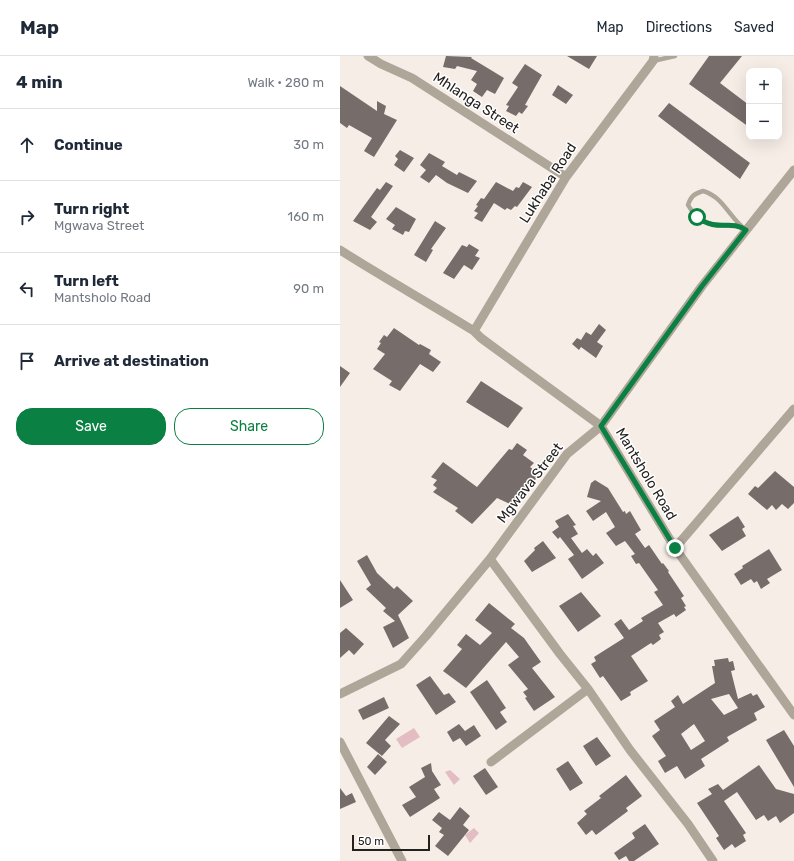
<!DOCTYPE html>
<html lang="en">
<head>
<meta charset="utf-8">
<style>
	body { margin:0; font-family:Rubik,sans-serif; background:#f6f6f7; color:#1f2937 }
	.controls { position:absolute; right:12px; top:12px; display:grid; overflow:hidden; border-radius:8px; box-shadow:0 4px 16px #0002 }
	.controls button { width:36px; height:36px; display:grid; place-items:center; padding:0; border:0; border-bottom:1px solid #e0e1e3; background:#fff; color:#1f2937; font:20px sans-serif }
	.scale { position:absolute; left:12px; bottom:10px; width:78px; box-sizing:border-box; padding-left:4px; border:2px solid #23201e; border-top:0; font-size:11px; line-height:14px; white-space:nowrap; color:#23201e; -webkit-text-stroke:3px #fff; paint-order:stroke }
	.stop { position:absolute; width:12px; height:12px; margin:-9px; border:3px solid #0b8043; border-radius:50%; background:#fff }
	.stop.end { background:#0b8043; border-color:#fff; box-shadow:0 1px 4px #0008 }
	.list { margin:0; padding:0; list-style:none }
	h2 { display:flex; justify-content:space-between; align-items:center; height:52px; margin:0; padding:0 16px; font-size:17px }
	h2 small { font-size:13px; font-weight:400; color:#747a83 }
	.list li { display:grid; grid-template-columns:26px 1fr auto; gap:12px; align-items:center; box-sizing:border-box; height:72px; padding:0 16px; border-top:1px solid #e0e1e3 }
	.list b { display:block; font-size:15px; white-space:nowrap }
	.list p { margin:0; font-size:13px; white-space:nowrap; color:#747a83 }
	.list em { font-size:13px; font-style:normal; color:#747a83 }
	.actions { display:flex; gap:8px; padding:12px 16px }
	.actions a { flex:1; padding:9px 0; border:1px solid #0b8043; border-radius:16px; text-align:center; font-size:14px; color:#0b8043 }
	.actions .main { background:#0b8043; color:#fff }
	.icon { flex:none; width:22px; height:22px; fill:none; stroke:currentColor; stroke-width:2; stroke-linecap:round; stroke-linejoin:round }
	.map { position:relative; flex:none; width:454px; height:805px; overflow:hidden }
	header { display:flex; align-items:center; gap:24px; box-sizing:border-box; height:56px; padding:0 20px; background:#fff; border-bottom:1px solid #e0e1e3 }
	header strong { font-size:19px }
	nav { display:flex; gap:22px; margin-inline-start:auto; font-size:14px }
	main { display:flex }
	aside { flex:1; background:#fff }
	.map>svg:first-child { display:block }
	.water { fill:#e4bdc2 }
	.building { fill:#766c6a; fill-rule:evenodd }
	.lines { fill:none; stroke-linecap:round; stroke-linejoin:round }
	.lane { stroke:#afa69a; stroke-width:4.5 }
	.street { stroke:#afa69a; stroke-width:9 }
	.route { stroke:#0b8043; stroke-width:5 }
	.labels { text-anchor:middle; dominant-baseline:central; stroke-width:3; stroke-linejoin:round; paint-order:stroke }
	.street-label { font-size:14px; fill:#23201e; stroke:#fff }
</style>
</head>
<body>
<header>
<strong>Map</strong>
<nav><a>Map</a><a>Directions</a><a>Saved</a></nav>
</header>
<main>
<aside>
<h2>4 min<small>Walk · 280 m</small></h2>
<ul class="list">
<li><svg class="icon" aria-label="ahead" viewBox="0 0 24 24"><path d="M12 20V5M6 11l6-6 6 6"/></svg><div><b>Continue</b></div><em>30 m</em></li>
<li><svg class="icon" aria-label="right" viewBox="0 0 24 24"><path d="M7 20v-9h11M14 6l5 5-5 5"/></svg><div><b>Turn right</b><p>Mgwava Street</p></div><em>160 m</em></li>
<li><svg class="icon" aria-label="left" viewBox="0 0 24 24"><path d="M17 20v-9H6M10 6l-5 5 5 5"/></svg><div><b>Turn left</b><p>Mantsholo Road</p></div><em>90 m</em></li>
<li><svg class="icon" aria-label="arrive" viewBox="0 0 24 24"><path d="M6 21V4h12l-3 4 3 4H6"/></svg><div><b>Arrive at destination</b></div></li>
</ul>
<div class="actions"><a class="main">Save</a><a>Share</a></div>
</aside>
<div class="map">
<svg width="454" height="805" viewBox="0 0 454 805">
	<rect width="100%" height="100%" fill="#f7ede7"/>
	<path class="water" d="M74 672 80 681 62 692 56 683Z
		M110 714 120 723 114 729 105 716Z
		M134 772 139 777 130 787 125 779Z"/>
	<path class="building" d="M106 0 132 1 131 2 164 22 155 38 147 34 142 41 133 35 137 28 131 24 137 15 117 10 115 13 103 11Z
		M227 0H257L249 13Z
		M369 0H402L380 27 409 49V71L349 28Z
		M185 8 202 19 185 49 188 50 182 58 179 56 176 60 166 55 169 50 166 49 178 31 172 27Z
		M218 29 233 39 226 48 212 39Z
		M0 30 37 55V45L46 50 44 58 57 64 34 101 24 95 32 82 9 69 7 72 0 67Z
		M329 47 410 107 400 123 318 60Z
		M60 94 74 102 64 116 54 109 58 103 55 100Z
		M89 97 105 106 102 110 117 119 119 116 137 125 128 137 107 127 96 119 89 127 80 121 86 114 80 109Z
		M46 126 53 130 31 161 37 166 30 174 13 165 37 132 40 134Z
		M156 126 173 135 176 131 179 132 183 126 192 131 177 151 175 150 171 154 167 152 165 154 154 147 142 166 134 162 138 157 134 155 138 150 136 149 141 142 144 143Z
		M56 151 76 163 69 176 65 175 63 179 52 173 55 169 46 163Z
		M95 165 106 172 91 193 93 194 86 206 74 199Z
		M129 188 139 194 135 200 140 202 132 214 124 209 114 223 103 217 122 189 127 191Z
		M259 268 266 274 257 286 263 290 256 302 241 291 239 294 232 288 237 282 241 284 246 276 251 279Z
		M54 272 79 289 80 288 91 294 89 298 101 306 93 316 80 308 60 335 49 329 52 325 33 313 45 298 37 293 41 287 39 286 44 279 47 281Z
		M0 310 10 317 0 331Z
		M141 325 183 352 168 372 126 346Z
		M177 387 187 394 183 399 194 407 190 411 200 418 181 441 170 448 157 442 132 468 115 455 118 452 93 436 97 432 93 429 97 424 91 421 103 406 137 431 169 393 172 394Z
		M435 415 454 431V447L448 453 442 448 436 454 432 449 427 454 408 438 415 430 418 432Z
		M255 424 268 432 283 456 285 455 286 458 290 455 301 474 295 478 305 492 309 489 322 508 323 507 329 515 328 516 344 540 341 542 346 550 344 551 346 554 336 561 334 558 318 567 324 576 319 579 321 583 313 589 311 587 291 600 308 625 290 636 291 639 281 645 263 620 260 622 251 608 256 605 254 601 284 582 274 568 281 563 289 574 303 565 301 562 323 549 314 536 318 534 299 507 296 508 291 500 295 498 285 485 276 490 266 477 275 471 266 456 253 465 246 455 261 445 247 441 251 427Z
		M228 458 236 469 233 470 238 478 231 482 242 497 247 493 253 500 256 497 264 507 242 523 228 503 234 499 220 481 218 483 212 476 219 471 215 465Z
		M398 460 405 471 402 473 406 480 382 495 369 479Z
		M203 485 216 502 192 516 184 505 195 494 194 492Z
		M429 493 442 514 427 523 430 527 421 533 417 525 414 527 411 523 401 529 394 518 403 512 402 510Z
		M27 499 37 517 54 533 57 530 73 545 58 559 69 582 53 592 43 571 55 565 43 555 46 552 26 533 31 529 17 505Z
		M0 524 13 544 0 552Z
		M241 536 261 560 238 576 219 550Z
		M149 547 175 568 171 572 184 582 201 606 192 612 215 641 194 655 185 642 187 641 183 636 188 633 168 609 179 601 166 586 126 632 103 615 122 593 117 589 126 578 140 589 152 577 135 564Z
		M6 572 24 588 14 599 9 594 0 602V577Z
		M388 602 389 606 393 605 395 614 391 615 398 643 411 637 413 640 417 638 425 651 414 657 417 664 387 681 389 685 361 703 365 710 345 723 337 710 325 717 318 705 326 700 312 680 320 674 314 665 335 651 331 645 338 639 343 648 375 627 372 610H375L374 604ZM389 638 398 652 384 659 371 643ZM354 668 365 685 351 694 341 678Z
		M90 620 104 639 109 637 116 646 96 659 76 629Z
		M147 624 166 652 160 656 167 666 156 674 130 636Z
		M44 641 49 652 23 664 18 654Z
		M49 660 60 668 45 684 51 690 42 700 26 687Z
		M119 668 125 675 134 669 141 680 126 690 120 682 113 686 107 676Z
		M444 674 454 690V731L426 684Z
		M257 681 271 700 256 710 243 690Z
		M38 698 47 706 35 719 27 711Z
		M228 705 243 727 230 735 216 713Z
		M91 707 92 715 101 729 94 733 100 742 70 761 62 749 76 741 69 731 85 721 81 712Z
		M419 709 436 733 454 738V757L440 767 436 760 428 765 424 759 416 764 397 736 384 745 406 777 403 779 406 785 395 792 392 788 384 794 376 782 379 780 357 747 372 738 368 733 378 728 383 734Z
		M145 712 158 731 146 739 133 720Z
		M286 719 302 740 286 752 288 755 256 779 252 774 246 779 237 767 247 758 244 755 261 742 259 740Z
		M0 732 6 740 12 737 16 746 0 753Z
		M120 751 130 760 123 769 129 774 108 800 95 790 104 779 99 776 102 772 92 764 99 756 110 764Z
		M305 768 319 788 294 805H289L286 800 279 804 274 797 295 782 292 777Z"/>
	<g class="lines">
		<path class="lane" d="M313 5 335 0
			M400 170C378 170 360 171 348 149 351 140 354 138 363 135 384 141 389 162 406 174"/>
		<path class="street" d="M28 0 41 8 72 22 226 121
			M0 194C44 222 89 247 134 275L141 282 261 370 335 492 454 659
			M134 275 226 121 313 5 314 0
			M335 492 454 353
			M150 503 220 598 248 633 290 694 348 768 373 805
			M0 638 61 608 86 580 150 503 227 398 261 370 362 230 454 114
			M0 686 62 805
			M151 706 248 633"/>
	</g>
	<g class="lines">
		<path class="route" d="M335 492 261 370 362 230 406 174C390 163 378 177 357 161"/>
	</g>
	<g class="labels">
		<g class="street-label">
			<text transform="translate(136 47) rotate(33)">Mhlanga Street</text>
			<text transform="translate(208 127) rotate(-57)">Lukhaba Road</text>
			<text transform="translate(306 418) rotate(59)">Mantsholo Road</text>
			<text transform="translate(190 427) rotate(-52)">Mgwava Street</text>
		</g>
	</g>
</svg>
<div class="controls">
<button>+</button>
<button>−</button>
</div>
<div class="scale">50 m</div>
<div class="stop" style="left:357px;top:161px"></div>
<div class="stop end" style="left:335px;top:492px"></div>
</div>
</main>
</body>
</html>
